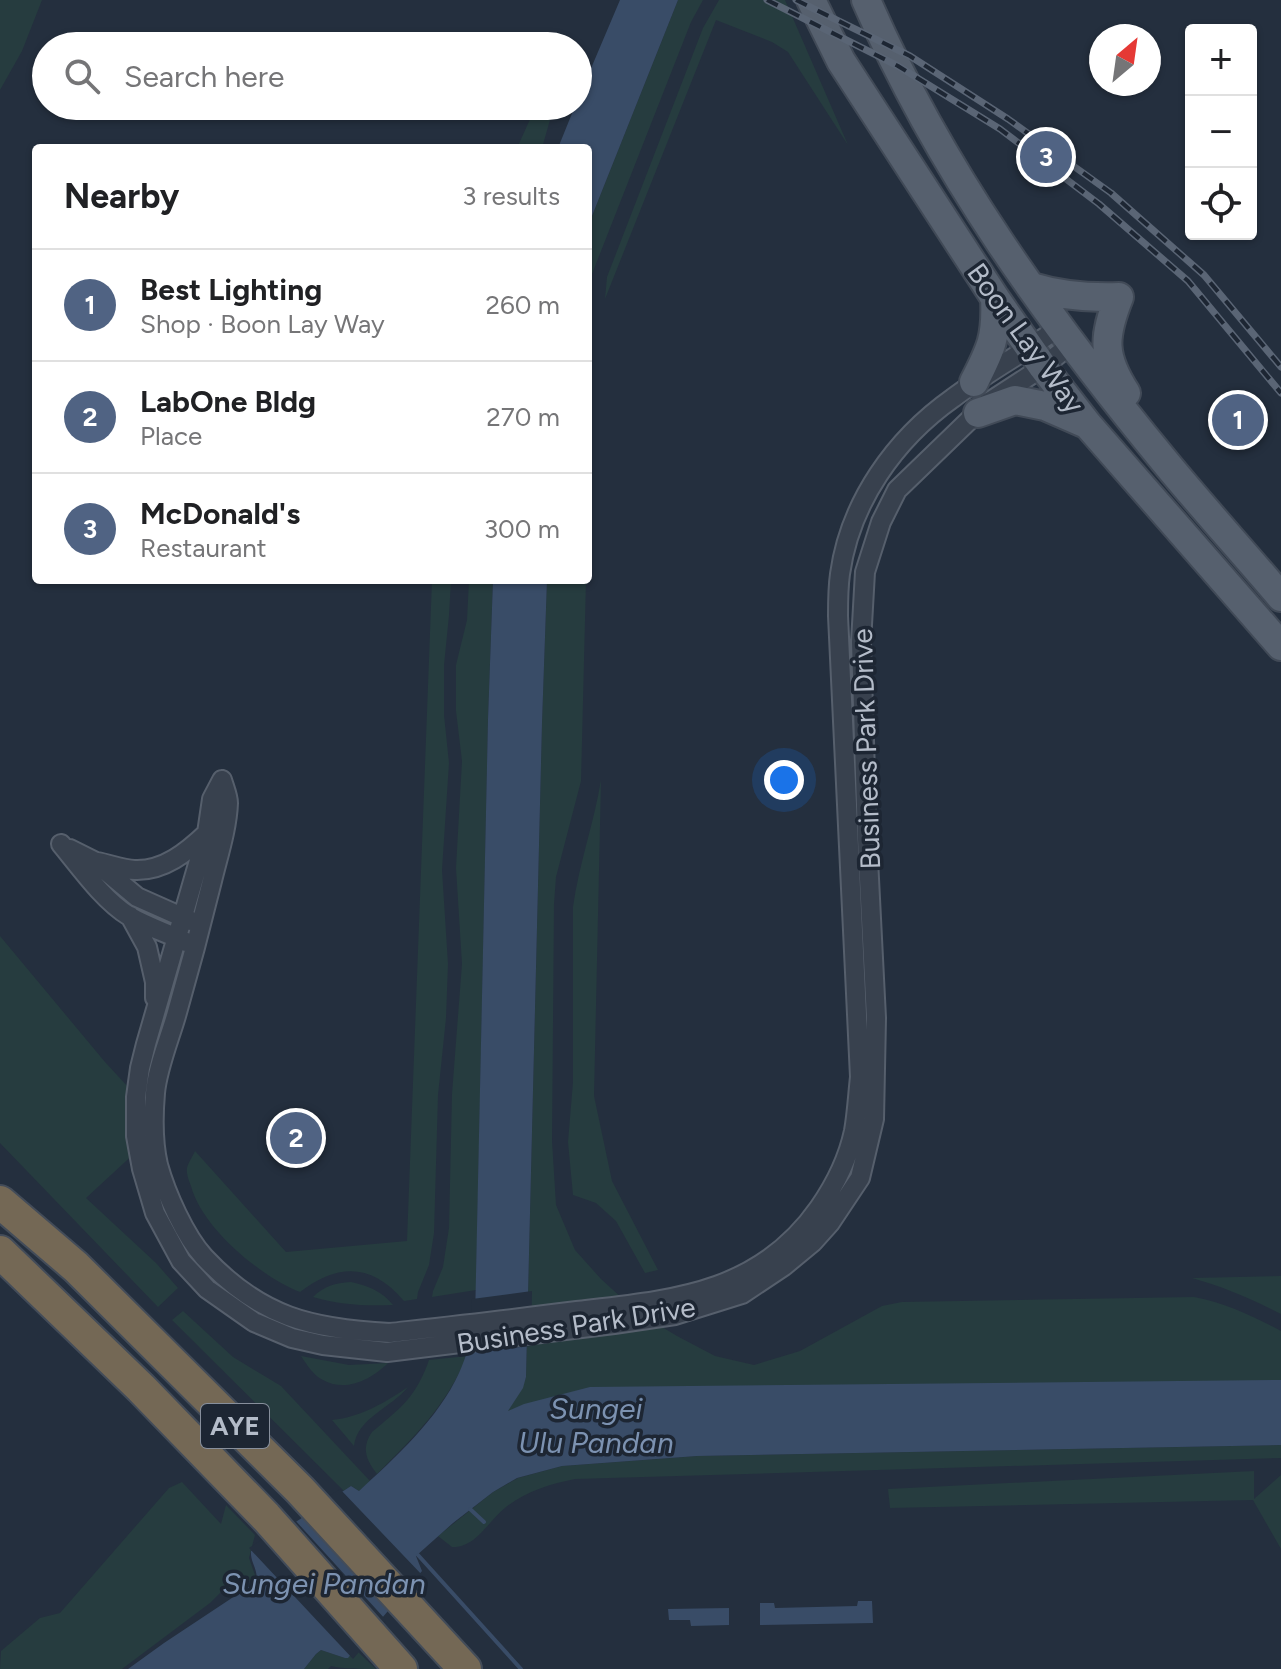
<!DOCTYPE html>
<html lang="en">
<head>
<meta charset="utf-8">
<style>
	body { margin:0; font-family:Figtree,sans-serif; background:#f6f6f6; color:#202124 }
	.controls { position:absolute; right:24px; top:24px; display:grid; overflow:hidden; border-radius:8px; box-shadow:0 2px 6px #0004 }
	.controls button { width:72px; height:72px; display:grid; place-items:center; padding:0; border:0; border-bottom:2px solid #e0e0e0; background:#fff; color:#202124; font:40px sans-serif }
	.compass { position:absolute; left:1089px; top:24px; width:72px; height:72px; border-radius:50%; background:#fff; box-shadow:0 2px 6px #0004; rotate:29deg }
	.you { position:absolute; left:784px; top:780px; width:28px; height:28px; margin:-20px; border:6px solid #fff; border-radius:50%; background:#1a73e8; box-shadow:0 0 0 12px #1a73e833 }
	.badge { display:grid; place-items:center; width:52px; height:52px; border-radius:50%; background:#506383; color:#fff; font-size:26px; font-weight:700 }
	.pin { position:absolute; translate:-50% -50%; border:4px solid #fff; box-shadow:0 2px 8px #0006 }
	.list { margin:0; padding:0; list-style:none }
	h2 { display:flex; justify-content:space-between; align-items:center; height:104px; margin:0; padding:0 32px; font-size:34px }
	h2 small { font-size:26px; font-weight:400; color:#757577 }
	.list li { display:grid; grid-template-columns:52px 1fr auto; gap:24px; align-items:center; box-sizing:border-box; height:112px; padding:0 32px; border-top:2px solid #e0e0e0 }
	.list b { display:block; font-size:30px; white-space:nowrap }
	.list p { margin:0; font-size:26px; white-space:nowrap; color:#757577 }
	.list em { font-size:26px; font-style:normal; color:#757577 }
	.icon { flex:none; width:44px; height:44px; fill:none; stroke:currentColor; stroke-width:2; stroke-linecap:round; stroke-linejoin:round }
	.map { position:relative; flex:none; width:1281px; height:1669px; overflow:hidden }
	.search { position:absolute; background:#fff; box-shadow:0 2px 6px #0004; left:32px; top:32px; width:560px; height:88px; display:flex; align-items:center; gap:20px; box-sizing:border-box; padding:0 28px; border-radius:44px; color:#757577; font-size:30px }
	.panel { position:absolute; background:#fff; box-shadow:0 2px 6px #0004; left:32px; top:144px; width:560px; height:440px; border-radius:8px }
	.map>svg:first-child { display:block }
	.green { fill:#263c3f }
	.water { fill:#394c67 }
	.pier { fill:#242f3e }
	.lines { fill:none; stroke-linecap:round; stroke-linejoin:round }
	.stream { stroke:#394c67; stroke-width:4 }
	.street-casing { stroke:#565f6c; stroke-width:22 }
	.primary-casing { stroke:#414a57; stroke-width:32 }
	.highway-casing { stroke:#434c59; stroke-width:36 }
	.street { stroke:#38414e; stroke-width:18 }
	.primary { stroke:#56606e; stroke-width:28 }
	.highway { stroke:#746855; stroke-width:32 }
	.rail-casing { stroke:#5a6575; stroke-width:7 }
	.rail { stroke:#1d2633; stroke-width:4; stroke-dasharray:12; stroke-linecap:butt }
	.labels { text-anchor:middle; dominant-baseline:central; stroke-width:7; stroke-linejoin:round; paint-order:stroke }
	.shield { fill:#1d2633; stroke:#878f9c; stroke-width:2 }
	.shield-label { font-size:26px; font-weight:bold; fill:#b4bcc9 }
	.street-label { font-size:28px; fill:#b4bcc9; stroke:#1d2633 }
	.water-label { font-size:30px; font-style:italic; fill:#7c92b1; stroke:#1d2633 }
</style>
</head>
<body>
<div class="map">
<svg width="1281" height="1669" viewBox="0 0 1281 1669">
	<rect width="100%" height="100%" fill="#242f3e"/>
	<path class="green" d="M0 0H42L22 51 0 90Z
		M678 0H703L691 22 592 274 588 289V226Z
		M719 0H785L848 145 788 52 772 42 716 20 605 299 607 277 703 28Z
		M536 106H554L542 148H517Z
		M432 580H451L449 615 444 665V715L449 763 442 870 448 964 446 1018 438 1095 434 1233 429 1265 418 1292 417 1299 404 1301C372 1263 338 1263 300 1292 261 1277 202 1228 191 1186 189 1181 186 1173 187 1168 188 1163 193 1156 195 1151L286 1252 407 1241Z
		M469 580H493L488 719 476 1290 432 1297 433 1291 443 1267 449 1228 452 1094 462 964 456 868 462 761 456 711V665L467 620Z
		M547 580H586L581 781 556 877 554 904 552 1141 556 1205 575 1250 601 1279 624 1300 647 1318 677 1336 715 1356 754 1365 800 1351 882 1306 902 1302 1194 1297C1226 1303 1252 1316 1281 1331V1380L507 1412 522 1388 526 1377 542 723Z
		M601 780 594 1096 612 1181 658 1270 645 1273 616 1221 596 1203 573 1195 568 1142 573 1082V907C579 864 594 823 601 780Z
		M0 936 105 1062 164 1126 86 1198 156 1263 178 1288 158 1307 0 1143Z
		M1281 1276V1314C1252 1299 1224 1287 1192 1278Z
		M351 1282C368 1286 382 1291 393 1305 363 1306 341 1305 313 1297 324 1286 335 1283 351 1282Z
		M183 1311 233 1357 281 1386 370 1481 359 1491 351 1486 344 1491 172 1320Z
		M301 1356 349 1365 388 1363C372 1379 346 1393 323 1380 313 1375 307 1365 301 1356Z
		M467 1356C446 1406 415 1436 377 1474 366 1460 361 1448 372 1432 401 1408 416 1397 429 1360Z
		M408 1387C391 1408 357 1418 354 1446L332 1420C361 1417 384 1403 408 1387Z
		M1281 1445V1458L575 1479C550 1484 527 1491 506 1507 488 1521 476 1548 452 1547L438 1536 493 1492 518 1478 562 1466 697 1456Z
		M1254 1471V1499L1281 1475V1549L1253 1500 890 1508 888 1489Z
		M182 1482 221 1524 226 1505 255 1535 249 1558 256 1578 222 1591 210 1603 122 1669H0L1 1651 40 1618 60 1613 169 1488Z
		M355 1649 376 1669C362 1669 343 1669 331 1666L328 1669H304L316 1654 321 1650 345 1658Z"/>
	<path class="water" d="M620 0H678L588 226V148H558L575 106H578V99Z
		M493 580H547L542 723 526 1377 523 1388 508 1411 524 1404 590 1387 1281 1380V1445L697 1456 562 1466 517 1478 493 1492 453 1523 416 1556 422 1571 348 1658H345L321 1650 316 1654 304 1669H128L164 1643 256 1582C259 1570 250 1563 251 1551L351 1486 359 1491C396 1457 438 1419 459 1373 467 1356 471 1338 475 1320L488 719Z
		M858 1601H872L873 1623 760 1625V1603H774L775 1608 857 1606Z
		M729 1608V1625L691 1626 690 1620H669L668 1609Z"/>
	<path class="pier" d="M532 1291 531 1346 463 1353 471 1319 472 1299Z
		M340 1489 423 1576 391 1613 300 1515Z
		M294 1519 386 1620 353 1659 249 1548Z"/>
	<g class="lines">
		<path class="stream" d="M470 1509 484 1522
			M418 1555 521 1669"/>
		<g class="street-casing">
			<path id="street" d="M222 780 212 799 207 833 146 1044 140 1068 136 1097V1136L142 1169 155 1213 181 1261 207 1289 254 1322 292 1338 323 1345 387 1352 614 1324 675 1315 742 1294 784 1266 813 1242 830 1223 860 1178 874 1119 876 1018 867 839 861 642 865 572 881 522 897 490 986 404 1043 367 1072 343
				M222 780C224 787 228 796 228 803 227 829 218 856 212 881 201 926 189 971 176 1016 169 1040 157 1069 155 1093 153 1116 153 1143 158 1165 166 1194 185 1236 204 1257 260 1317 311 1329 390 1333 452 1326 515 1319 577 1311 672 1300 759 1294 819 1208 835 1185 848 1159 854 1131 857 1114 858 1095 860 1077L838 616C838 602 838 588 840 574 850 502 895 439 953 398 987 372 1025 352 1060 327
				M61 844C80 867 103 900 129 916 147 927 168 933 186 942
				M70 849 94 861 137 897 191 921
				M97 862C109 864 123 870 135 870 164 871 187 852 207 833
				M130 916 147 947 155 982V998"/>
		</g>
		<g class="primary-casing">
			<path id="primary" d="M811 0 841 61 995 298 1043 367 1088 425 1281 646
				M866 0C939 169 1049 321 1166 463 1203 508 1243 552 1281 597
				M1032 287C1061 296 1088 298 1119 297 1103 337 1102 356 1126 393
				M974 382C991 349 997 337 995 298
				M978 413 1015 400 1045 406 1084 423"/>
		</g>
		<g class="highway-casing">
			<path id="highway" d="M0 1202 76 1267 300 1490 465 1669
				M0 1252 141 1388 266 1517 401 1669"/>
		</g>
		<use href="#street" class="street"/>
		<use href="#primary" class="primary"/>
		<use href="#highway" class="highway"/>
		<g class="rail-casing">
			<path id="rail" d="M767 0 898 66 1000 129 1099 204 1188 281 1281 393
				M796 0 910 56 1008 119 1111 193 1204 275 1281 367"/>
		</g>
		<use href="#rail" class="rail"/>
	</g>
	<g class="labels">
		<rect class="shield" x="201" y="1404" width="68" height="44" rx="6"/>
		<g class="shield-label">
			<text x="235" y="1426">AYE</text>
		</g>
		<g class="street-label">
			<text transform="translate(1026 338) rotate(54)">Boon Lay Way</text>
			<text transform="translate(866 749) rotate(-92)">Business Park Drive</text>
			<text transform="translate(576 1325) rotate(-9)">Business Park Drive</text>
		</g>
		<g class="water-label">
			<text x="596" y="1408">Sungei<tspan x="596" dy="34">Ulu Pandan</tspan></text>
			<text x="324" y="1583">Sungei Pandan</text>
		</g>
	</g>
</svg>
<div class="controls">
<button>+</button>
<button>−</button>
<button><svg class="icon" aria-label="locate" viewBox="0 0 24 24"><circle cx="12" cy="12" r="6"/><path d="M12 2v4M12 18v4M2 12h4M18 12h4"/></svg></button>
</div>
<svg class="compass" viewBox="-18 -18 36 36"><path d="M0-13l5 13h-10z" fill="#e53935"/><path d="M0 13l5-13h-10z" fill="#757577"/></svg>
<div class="you"></div>
<div class="pin badge" style="left:1238px;top:420px">1</div>
<div class="pin badge" style="left:296px;top:1138px">2</div>
<div class="pin badge" style="left:1046px;top:157px">3</div>
<div class="search"><svg class="icon" aria-label="search" viewBox="0 0 24 24"><circle cx="10" cy="10" r="6"/><path d="M15 15l6 6"/></svg>Search here</div>
<section class="panel">
<h2>Nearby<small>3 results</small></h2>
<ul class="list">
<li><span class="badge">1</span><div><b>Best Lighting</b><p>Shop · Boon Lay Way</p></div><em>260 m</em></li>
<li><span class="badge">2</span><div><b>LabOne Bldg</b><p>Place</p></div><em>270 m</em></li>
<li><span class="badge">3</span><div><b>McDonald's</b><p>Restaurant</p></div><em>300 m</em></li>
</ul>
</section>
</div>
</body>
</html>
